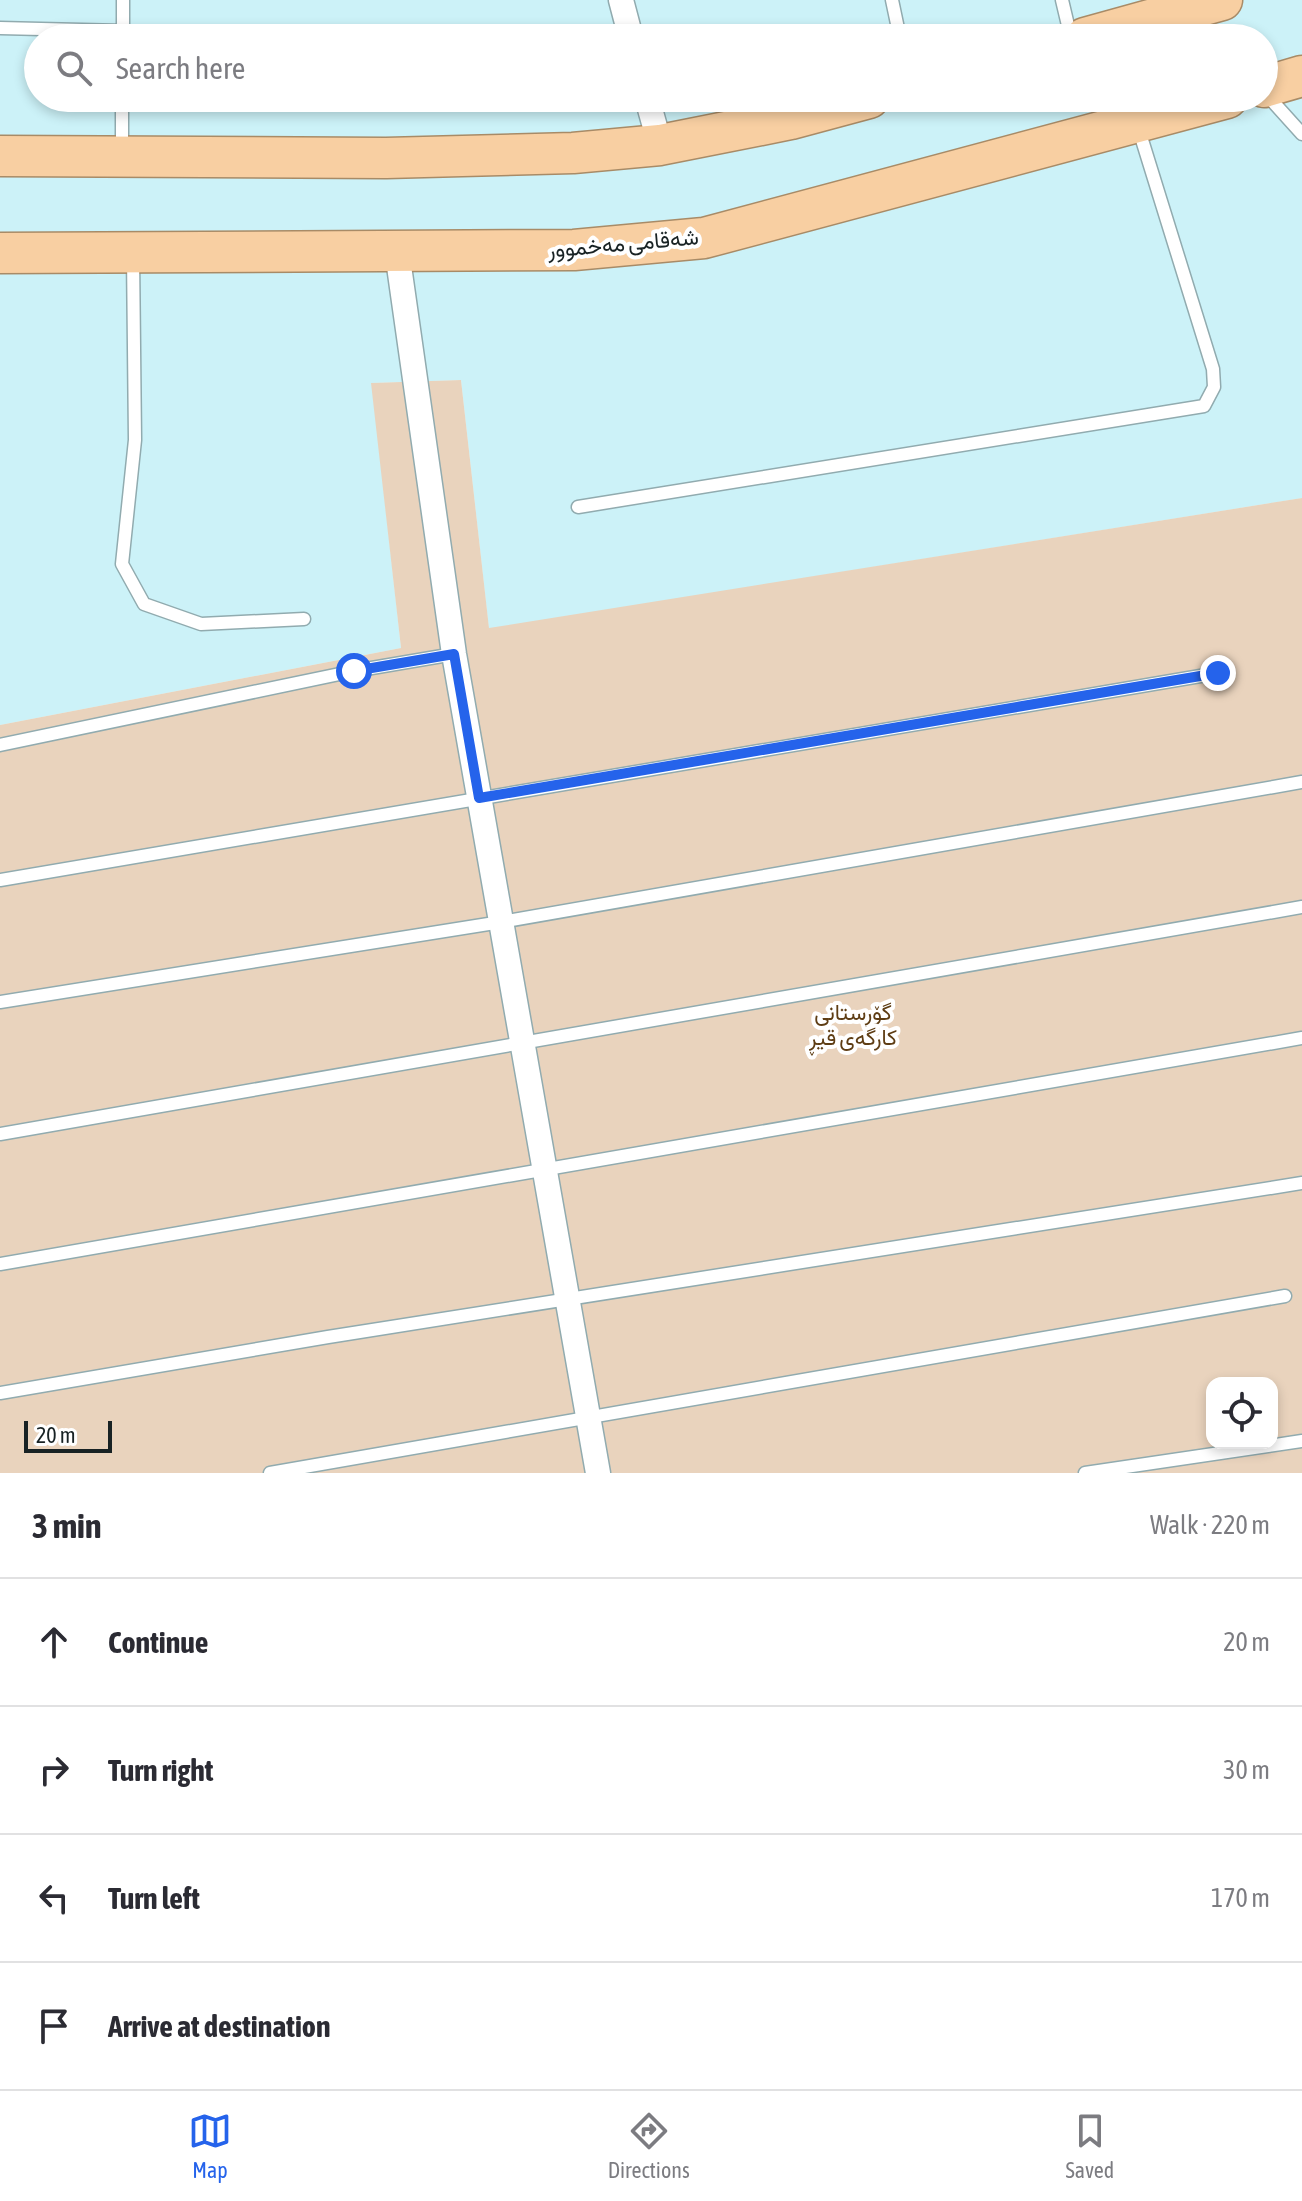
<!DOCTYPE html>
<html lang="en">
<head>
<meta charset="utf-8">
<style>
	body { margin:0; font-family:"Asap Condensed",Vazirmatn,sans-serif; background:#f2f2f3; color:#2b2b33 }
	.controls { position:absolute; right:24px; bottom:24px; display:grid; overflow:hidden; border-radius:16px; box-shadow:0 4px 12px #0003 }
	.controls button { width:72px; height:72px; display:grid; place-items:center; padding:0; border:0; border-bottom:2px solid #e1e1e2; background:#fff; color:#2b2b33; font:40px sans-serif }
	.scale { position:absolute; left:24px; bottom:20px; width:88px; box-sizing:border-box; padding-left:8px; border:4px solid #182224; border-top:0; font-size:22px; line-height:28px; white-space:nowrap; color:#182224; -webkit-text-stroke:6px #fff; paint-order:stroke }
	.stop { position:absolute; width:24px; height:24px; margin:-18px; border:6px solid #2563eb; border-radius:50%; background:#fff }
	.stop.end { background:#2563eb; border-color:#fff; box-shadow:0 2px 8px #0008 }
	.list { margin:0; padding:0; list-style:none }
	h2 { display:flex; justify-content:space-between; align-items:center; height:104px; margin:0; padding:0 32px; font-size:34px }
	h2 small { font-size:26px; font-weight:400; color:#7c7c81 }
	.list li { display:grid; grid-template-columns:52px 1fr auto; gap:24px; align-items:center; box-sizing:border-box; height:128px; padding:0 32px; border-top:2px solid #e1e1e2 }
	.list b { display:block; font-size:30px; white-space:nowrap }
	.list em { font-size:26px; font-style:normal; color:#7c7c81 }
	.icon { flex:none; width:44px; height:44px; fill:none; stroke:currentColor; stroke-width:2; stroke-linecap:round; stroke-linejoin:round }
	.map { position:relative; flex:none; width:1302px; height:1473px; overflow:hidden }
	.search { position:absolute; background:#fff; box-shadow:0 4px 12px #0003; left:24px; right:24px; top:24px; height:88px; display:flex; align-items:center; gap:20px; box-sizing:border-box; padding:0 28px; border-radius:44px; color:#7c7c81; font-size:30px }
	.sheet { height:616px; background:#fff }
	nav { display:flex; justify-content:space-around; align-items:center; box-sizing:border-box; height:112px; border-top:2px solid #e1e1e2; background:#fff; font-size:22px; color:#7c7c81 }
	nav a { display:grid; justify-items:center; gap:4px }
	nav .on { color:#2563eb }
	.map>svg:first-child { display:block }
	.built { fill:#ccf2f8; fill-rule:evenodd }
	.green { fill:#e9d3bd; fill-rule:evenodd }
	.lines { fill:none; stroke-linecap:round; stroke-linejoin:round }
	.service-casing { stroke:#91abaf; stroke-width:15 }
	.minor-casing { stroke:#91abaf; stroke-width:27 }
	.trunk-casing { stroke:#a88b67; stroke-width:43 }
	.service { stroke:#fff; stroke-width:12 }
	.minor { stroke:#fff; stroke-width:24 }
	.trunk { stroke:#f8cfa2; stroke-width:40 }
	.route { stroke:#2563eb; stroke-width:10 }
	.labels { text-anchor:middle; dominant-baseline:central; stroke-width:8; stroke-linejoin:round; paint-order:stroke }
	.street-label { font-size:22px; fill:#182224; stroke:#fff }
	.park-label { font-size:22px; fill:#5e3d14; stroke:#fff }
</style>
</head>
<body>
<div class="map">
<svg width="1302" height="1473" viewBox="0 0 1302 1473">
	<rect width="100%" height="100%" fill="#e4fbfe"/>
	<path class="built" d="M0 0H1302V498L489 629 461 380 372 383 401 648 0 725ZM38 38H1264V98H38Z"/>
	<path class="green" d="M461 380 489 628 1302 498V1473H0V725L401 648 371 383ZM1212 1383H1272V1443H1212Z"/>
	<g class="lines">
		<g class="service-casing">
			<path id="service" d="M892 0 900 38
				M1062 0 1071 38
				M0 28 123 31
				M123 38V0
				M1266 94 1302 134
				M122 150V98
				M133 256 135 440 122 564 144 604 201 624 304 619
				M578 507 1204 406 1214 387 1213 369 1138 127
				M0 745 354 671 454 654
				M0 880 1218 673
				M0 1002 501 922 1302 782
				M0 1134 1302 907
				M0 1264 1302 1038
				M0 1393 328 1337 1302 1183
				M270 1473 1285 1296
				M1085 1473 1302 1441"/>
		</g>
		<g class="minor-casing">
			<path id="minor" d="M621 0 631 38
				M647 98 660 145
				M397 252 454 654 598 1473"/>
		</g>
		<g class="trunk-casing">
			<path id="trunk" d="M1085 38 1222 0
				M1264 87 1302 76
				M0 156 386 158 573 153 660 145 791 119 869 98
				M0 253 574 250 704 238 1227 98"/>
		</g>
		<use href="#service" class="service"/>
		<use href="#minor" class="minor"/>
		<use href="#trunk" class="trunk"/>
	</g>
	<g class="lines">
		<path class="route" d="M354 671 454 654 479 798 1218 673"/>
	</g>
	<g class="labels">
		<g class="street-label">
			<text transform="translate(623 243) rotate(-5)">شەقامی مەخموور</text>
		</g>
		<g class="park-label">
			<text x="853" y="1012">گۆڕستانی<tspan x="853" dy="25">کارگەی قیڕ</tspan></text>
		</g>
	</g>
</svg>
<div class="controls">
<button><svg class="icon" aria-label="locate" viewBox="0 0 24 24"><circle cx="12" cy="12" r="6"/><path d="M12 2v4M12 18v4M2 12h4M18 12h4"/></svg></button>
</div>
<div class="scale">20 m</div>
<div class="stop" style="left:354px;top:671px"></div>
<div class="stop end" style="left:1218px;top:673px"></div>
<div class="search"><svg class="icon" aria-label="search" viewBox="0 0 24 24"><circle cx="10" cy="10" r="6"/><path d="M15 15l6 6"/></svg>Search here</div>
</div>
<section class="sheet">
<h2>3 min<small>Walk · 220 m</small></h2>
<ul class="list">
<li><svg class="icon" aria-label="ahead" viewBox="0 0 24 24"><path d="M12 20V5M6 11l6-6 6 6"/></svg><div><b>Continue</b></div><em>20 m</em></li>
<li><svg class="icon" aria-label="right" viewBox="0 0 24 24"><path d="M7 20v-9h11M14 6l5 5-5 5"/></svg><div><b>Turn right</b></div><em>30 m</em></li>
<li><svg class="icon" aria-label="left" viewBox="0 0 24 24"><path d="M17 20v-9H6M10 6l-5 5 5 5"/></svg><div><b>Turn left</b></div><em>170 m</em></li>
<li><svg class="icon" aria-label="arrive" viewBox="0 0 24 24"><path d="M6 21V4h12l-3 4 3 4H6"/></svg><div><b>Arrive at destination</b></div></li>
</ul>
</section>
<nav>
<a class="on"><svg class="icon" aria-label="map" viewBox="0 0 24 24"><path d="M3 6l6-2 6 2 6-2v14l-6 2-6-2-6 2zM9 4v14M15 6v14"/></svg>Map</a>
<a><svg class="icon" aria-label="directions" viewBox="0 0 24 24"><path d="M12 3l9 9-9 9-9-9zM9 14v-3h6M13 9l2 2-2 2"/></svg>Directions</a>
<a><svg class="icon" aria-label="saved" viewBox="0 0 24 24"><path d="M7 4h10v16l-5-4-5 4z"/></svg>Saved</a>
</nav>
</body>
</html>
